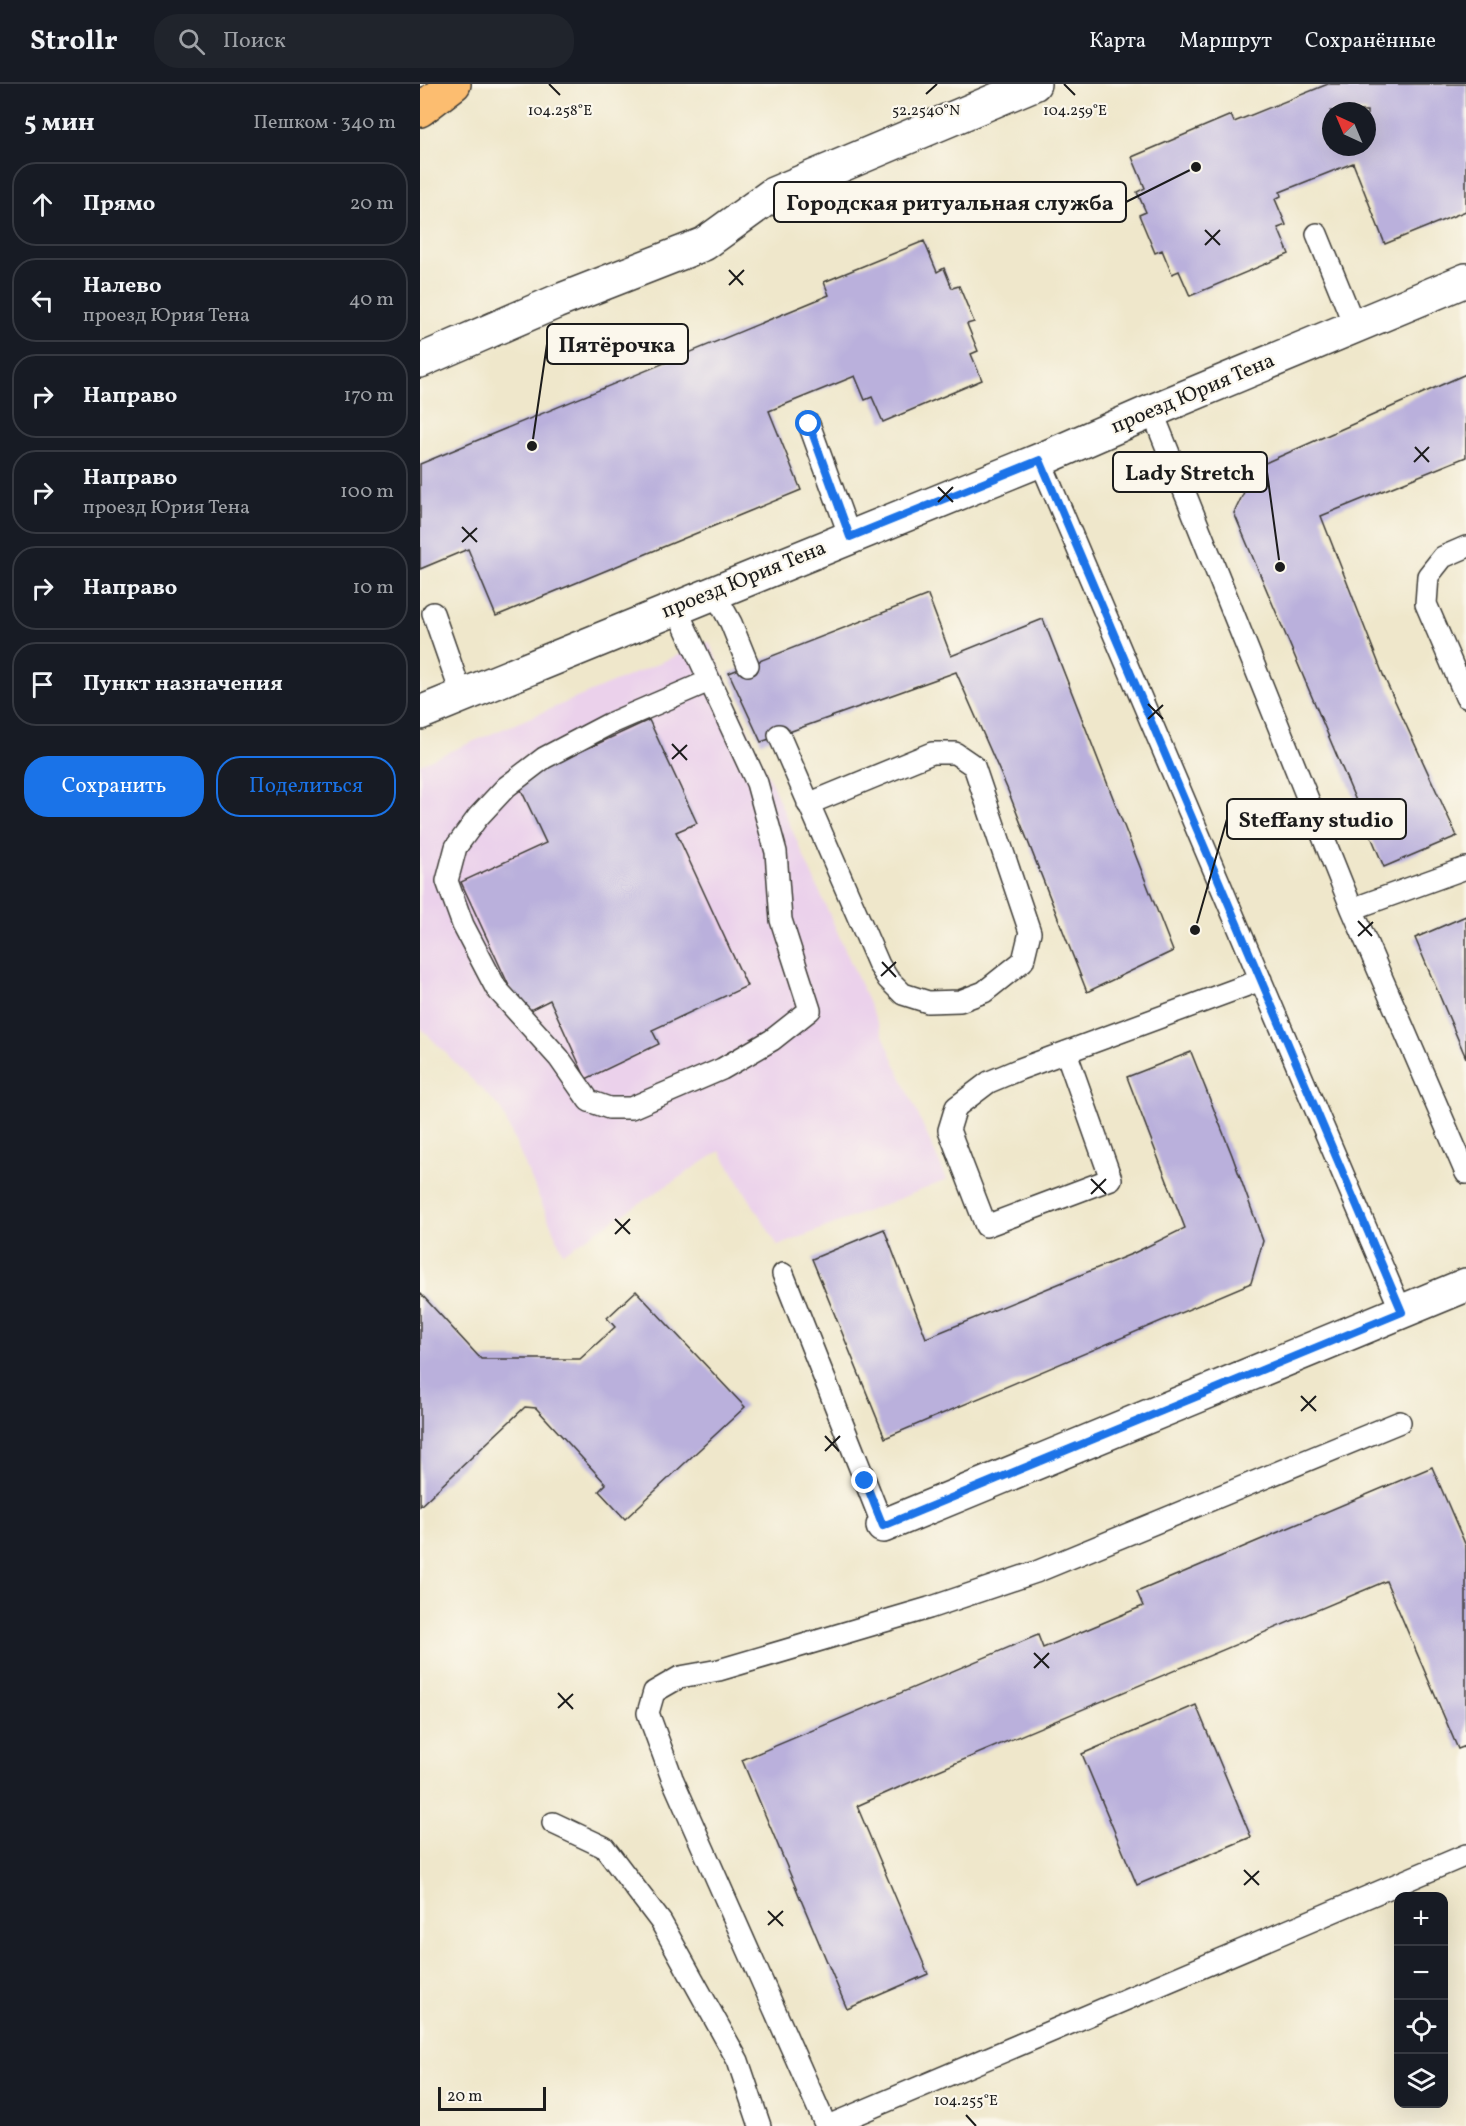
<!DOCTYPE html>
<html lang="ru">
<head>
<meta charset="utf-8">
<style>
	body { margin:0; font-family:Vollkorn,serif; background:#20242c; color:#f1f3f6 }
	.controls { position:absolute; right:18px; bottom:18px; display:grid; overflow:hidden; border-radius:12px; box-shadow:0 6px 24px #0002 }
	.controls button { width:54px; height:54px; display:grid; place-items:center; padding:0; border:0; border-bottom:2px solid #363941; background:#171b24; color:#f1f3f6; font:30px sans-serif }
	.compass { position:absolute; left:902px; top:18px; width:54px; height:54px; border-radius:50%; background:#171b24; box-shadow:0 6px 24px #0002; rotate:316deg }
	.scale { position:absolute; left:18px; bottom:15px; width:108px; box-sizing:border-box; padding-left:6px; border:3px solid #1c1c1c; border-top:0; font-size:16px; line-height:21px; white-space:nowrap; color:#1c1c1c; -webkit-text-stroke:4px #fbf7ec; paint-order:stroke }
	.stop { position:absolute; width:18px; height:18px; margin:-14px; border:4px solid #1a73e8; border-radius:50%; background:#fff }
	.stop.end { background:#1a73e8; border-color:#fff; box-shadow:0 2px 6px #0008 }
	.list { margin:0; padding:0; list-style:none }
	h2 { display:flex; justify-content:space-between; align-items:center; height:78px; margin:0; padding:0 24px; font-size:26px }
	h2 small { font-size:20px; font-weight:400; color:#9ea1a6 }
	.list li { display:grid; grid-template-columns:39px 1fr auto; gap:18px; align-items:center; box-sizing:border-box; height:84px; margin:0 12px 12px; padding:0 12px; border:2px solid #363941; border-radius:24px }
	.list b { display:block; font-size:22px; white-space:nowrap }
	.list p { margin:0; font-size:20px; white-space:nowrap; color:#9ea1a6 }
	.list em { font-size:20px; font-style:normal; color:#9ea1a6 }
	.actions { display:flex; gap:12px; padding:18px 24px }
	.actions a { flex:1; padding:14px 0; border:2px solid #1a73e8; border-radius:24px; text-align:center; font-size:21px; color:#1a73e8 }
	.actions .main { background:#1a73e8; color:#fff }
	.icon { flex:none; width:33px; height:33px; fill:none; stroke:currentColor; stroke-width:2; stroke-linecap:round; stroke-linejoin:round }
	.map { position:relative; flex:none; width:1046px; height:2042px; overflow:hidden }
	header { display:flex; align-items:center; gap:36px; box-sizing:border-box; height:84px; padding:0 30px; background:#171b24; border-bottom:2px solid #363941 }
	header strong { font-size:28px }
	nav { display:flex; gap:33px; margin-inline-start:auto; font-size:21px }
	.search { width:420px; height:54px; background:#20242c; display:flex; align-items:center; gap:15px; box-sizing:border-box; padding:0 21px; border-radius:24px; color:#9ea1a6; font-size:22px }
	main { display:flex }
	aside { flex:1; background:#171b24 }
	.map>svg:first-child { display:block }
	.built { fill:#ebd1eb }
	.building { fill:#bab0dc; fill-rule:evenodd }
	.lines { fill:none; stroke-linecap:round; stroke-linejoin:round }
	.lane-casing { stroke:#3c3a36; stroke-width:24 }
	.street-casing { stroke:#3c3a36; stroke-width:36 }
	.primary-casing { stroke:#3c3a36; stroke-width:36 }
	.lane { stroke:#fff; stroke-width:21 }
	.street { stroke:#fff; stroke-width:33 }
	.primary { stroke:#fcbd6f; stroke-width:33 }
	.route { stroke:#1a73e8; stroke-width:8 }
	.ticks { fill:none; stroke:#1c1c1c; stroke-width:2 }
	.labels { text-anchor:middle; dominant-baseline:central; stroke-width:4.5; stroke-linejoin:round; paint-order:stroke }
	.street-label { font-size:21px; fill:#1c1c1c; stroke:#fbf7ec }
	.ticks-label { font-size:15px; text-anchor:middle; fill:#1c1c1c; stroke:#fbf7ec; stroke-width:4.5; stroke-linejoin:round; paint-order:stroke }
	.leader { fill:none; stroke:#1c1c1c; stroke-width:2 }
	.callout-dot { fill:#1c1c1c; stroke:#fbf7ec; stroke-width:2 }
	.callout { fill:#fbf7ec; stroke:#1c1c1c; stroke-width:2 }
	.callout-label { font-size:22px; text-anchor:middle; font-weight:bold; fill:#1c1c1c }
</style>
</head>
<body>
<header>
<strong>Strollr</strong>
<div class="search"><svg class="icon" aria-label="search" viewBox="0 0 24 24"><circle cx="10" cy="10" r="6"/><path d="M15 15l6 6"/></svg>Поиск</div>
<nav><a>Карта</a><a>Маршрут</a><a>Сохранённые</a></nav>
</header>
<main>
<aside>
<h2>5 мин<small>Пешком · 340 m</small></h2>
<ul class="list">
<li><svg class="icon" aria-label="ahead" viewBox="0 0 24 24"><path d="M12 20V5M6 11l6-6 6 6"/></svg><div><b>Прямо</b></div><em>20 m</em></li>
<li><svg class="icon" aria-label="left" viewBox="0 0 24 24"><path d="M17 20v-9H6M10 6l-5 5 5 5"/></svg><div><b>Налево</b><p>проезд Юрия Тена</p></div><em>40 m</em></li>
<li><svg class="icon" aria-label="right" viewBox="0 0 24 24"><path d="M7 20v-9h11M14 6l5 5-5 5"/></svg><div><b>Направо</b></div><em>170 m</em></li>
<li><svg class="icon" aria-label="right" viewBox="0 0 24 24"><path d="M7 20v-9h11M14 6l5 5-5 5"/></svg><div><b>Направо</b><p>проезд Юрия Тена</p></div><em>100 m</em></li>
<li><svg class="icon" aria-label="right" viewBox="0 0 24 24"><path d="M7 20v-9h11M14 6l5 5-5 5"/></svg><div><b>Направо</b></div><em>10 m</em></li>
<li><svg class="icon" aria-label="arrive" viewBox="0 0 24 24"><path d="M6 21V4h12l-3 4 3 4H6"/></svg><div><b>Пункт назначения</b></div></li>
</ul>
<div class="actions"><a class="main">Сохранить</a><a>Поделиться</a></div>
</aside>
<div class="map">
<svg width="1046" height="2042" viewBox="0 0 1046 2042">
	<rect width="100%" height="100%" fill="#fbf7ec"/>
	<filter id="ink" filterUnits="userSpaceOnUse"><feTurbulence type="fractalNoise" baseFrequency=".0167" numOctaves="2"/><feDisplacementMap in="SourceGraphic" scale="12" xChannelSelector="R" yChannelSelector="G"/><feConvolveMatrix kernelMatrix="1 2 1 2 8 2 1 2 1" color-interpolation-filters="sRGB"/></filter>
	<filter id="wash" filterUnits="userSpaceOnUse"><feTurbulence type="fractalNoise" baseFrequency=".008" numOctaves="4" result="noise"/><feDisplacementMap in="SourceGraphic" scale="24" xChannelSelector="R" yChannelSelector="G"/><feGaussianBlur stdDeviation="1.35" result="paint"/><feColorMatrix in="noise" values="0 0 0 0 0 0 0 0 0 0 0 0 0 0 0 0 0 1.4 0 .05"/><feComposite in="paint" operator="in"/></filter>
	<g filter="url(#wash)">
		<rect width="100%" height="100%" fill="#efe7cb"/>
		<path class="built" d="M289 558 527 1096 358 1162 300 1067 143 1169 81 1025 0 943V680Z"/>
		<g id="blocks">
			<path class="building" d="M908 0H1046V127L965 160 933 79 860 108 861 112 855 115 866 141 858 144 869 170 770 212 759 187 752 190 742 166 735 169 719 131 726 128 717 108 725 104 712 73 811 31 814 38ZM911 27H947V63H911Z
				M504 157 517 188 524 184 532 204 539 202 554 238 547 240 558 267 551 270 562 296 463 338 452 313 445 316 435 292 349 327 381 406 76 532 48 465 0 485V380L409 211 404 198Z
				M1046 290V373L901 432 964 593 1037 752 964 783 814 429 836 383Z
				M508 511 531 572 623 535 753 867 667 908 587 704 536 588 341 658 309 589Z
				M229 636 277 739 256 748 327 902 232 946 239 960 166 995 130 916 102 930 41 798 126 759 97 697Z
				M1046 832V974L995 854Z
				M771 968 812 1071 843 1157 831 1199 465 1354 392 1175 464 1145 506 1254 714 1169 765 1144 707 993Z
				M216 1207 325 1323 205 1435 179 1407 186 1400 116 1324 105 1323 0 1422V1209L61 1275H160L195 1243 187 1234Z
				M1012 1383 1046 1462V1662L1038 1665 966 1497 491 1698 437 1722 508 1890 427 1925 322 1676 618 1551 623 1564 723 1522 717 1508Z
				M776 1621 831 1753 717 1801 662 1670Z"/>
		</g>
	</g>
	<g filter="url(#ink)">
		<use href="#blocks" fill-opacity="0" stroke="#3c3a36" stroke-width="1.5"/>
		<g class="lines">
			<g class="lane-casing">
				<path id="lane" d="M897 150 935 243
					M732 327 932 825 1046 1089
					M389 340 430 453
					M620 376 982 1229
					M1046 463 1023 473 1008 492 1006 520 1046 613
					M294 508 311 539 328 581
					M256 524 337 699 356 768 361 836 390 926 352 956 302 985 211 1024H189L169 1017 139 974 76 904 43 841 27 797 36 763 58 733 86 703 124 674 189 640 289 597
					M13 529 42 612
					M359 651 459 881 468 895 483 910 508 918 540 917 564 908 603 877 610 848 554 682 535 669H512L388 720
					M932 825 1046 784
					M646 968 691 1095 566 1142 529 1046 536 1023 569 998 600 985 841 896
					M363 1190 463 1442
					M133 1739 184 1763 241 1838 318 1977 340 2042
					M406 2042 252 1694 228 1629 234 1608 260 1593 299 1586 509 1524 616 1488 980 1338
					M408 2042 1046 1771"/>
			</g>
			<g class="street-casing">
				<path id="street" d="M0 277 136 218 284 160 353 110 614 0
					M0 629 620 376 732 327 1046 196
					M463 1442 1046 1201"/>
			</g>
			<g class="primary-casing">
				<path id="primary" d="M0 26 34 0"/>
			</g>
			<use href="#lane" class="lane"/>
			<use href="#street" class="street"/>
			<use href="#primary" class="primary"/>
		</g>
	</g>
	<g class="lines" filter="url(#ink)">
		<path class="route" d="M389 340 430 453 620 376 982 1228 463 1442 445 1397"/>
	</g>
	<path class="ticks" d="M129 0 140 11M644 0 655 11M506 10 517 0M785 146 800 161M785 161 800 146M309 186 323 201M309 201 324 186M995 363 1009 378M994 378 1009 363M518 403 533 418M518 418 533 403M42 443 57 458M42 458 57 444M728 620 743 635M728 635 743 621M252 660 267 676M252 675 267 661M938 837 952 852M938 852 953 838M462 878 476 893M461 892 476 878M671 1095 686 1110M671 1110 686 1095M195 1135 210 1150M195 1150 210 1135M881 1312 896 1327M881 1327 896 1312M405 1352 419 1367M405 1367 420 1352M614 1569 629 1584M614 1584 629 1569M138 1609 153 1625M138 1624 153 1610M824 1786 839 1801M824 1801 839 1787M348 1827 363 1842M348 1841 363 1827M546 2031 556 2042"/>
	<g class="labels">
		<g class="street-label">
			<text transform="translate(773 310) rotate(-23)">проезд Юрия Тена</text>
			<text transform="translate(324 496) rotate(-22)">проезд Юрия Тена</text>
		</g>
	</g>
	<g class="ticks-label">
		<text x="506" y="31">52.2540°N</text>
		<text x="140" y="31">104.258°E</text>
		<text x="655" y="31">104.259°E</text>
		<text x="546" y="2021">104.255°E</text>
	</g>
	<path class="leader" d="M776 83L706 118M112 362L127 260M860 483L847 388M775 846L807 735"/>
	<g class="callout-dot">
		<circle cx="776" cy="83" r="6"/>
		<circle cx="112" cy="362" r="6"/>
		<circle cx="860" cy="483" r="6"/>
		<circle cx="775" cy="846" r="6"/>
	</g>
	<g class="callout">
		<rect x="354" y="98" width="352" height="40" rx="6"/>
		<rect x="127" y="240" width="141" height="40" rx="6"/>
		<rect x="693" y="368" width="154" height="40" rx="6"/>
		<rect x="807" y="715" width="179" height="40" rx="6"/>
	</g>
	<g class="callout-label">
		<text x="530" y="126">Городская ритуальная служба</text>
		<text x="197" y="268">Пятёрочка</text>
		<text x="770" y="396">Lady Stretch</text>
		<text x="896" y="743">Steffany studio</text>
	</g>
</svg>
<div class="controls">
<button>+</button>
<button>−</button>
<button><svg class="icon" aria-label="locate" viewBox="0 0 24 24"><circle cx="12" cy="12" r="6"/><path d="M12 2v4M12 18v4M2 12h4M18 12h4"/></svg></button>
<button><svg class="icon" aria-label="layers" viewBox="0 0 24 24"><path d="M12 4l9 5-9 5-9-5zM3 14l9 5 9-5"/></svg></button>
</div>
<svg class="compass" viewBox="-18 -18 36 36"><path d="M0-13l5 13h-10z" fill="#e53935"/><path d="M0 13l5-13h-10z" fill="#9ea1a6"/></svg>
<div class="scale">20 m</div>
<div class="stop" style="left:389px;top:340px"></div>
<div class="stop end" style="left:445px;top:1397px"></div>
</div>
</main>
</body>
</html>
